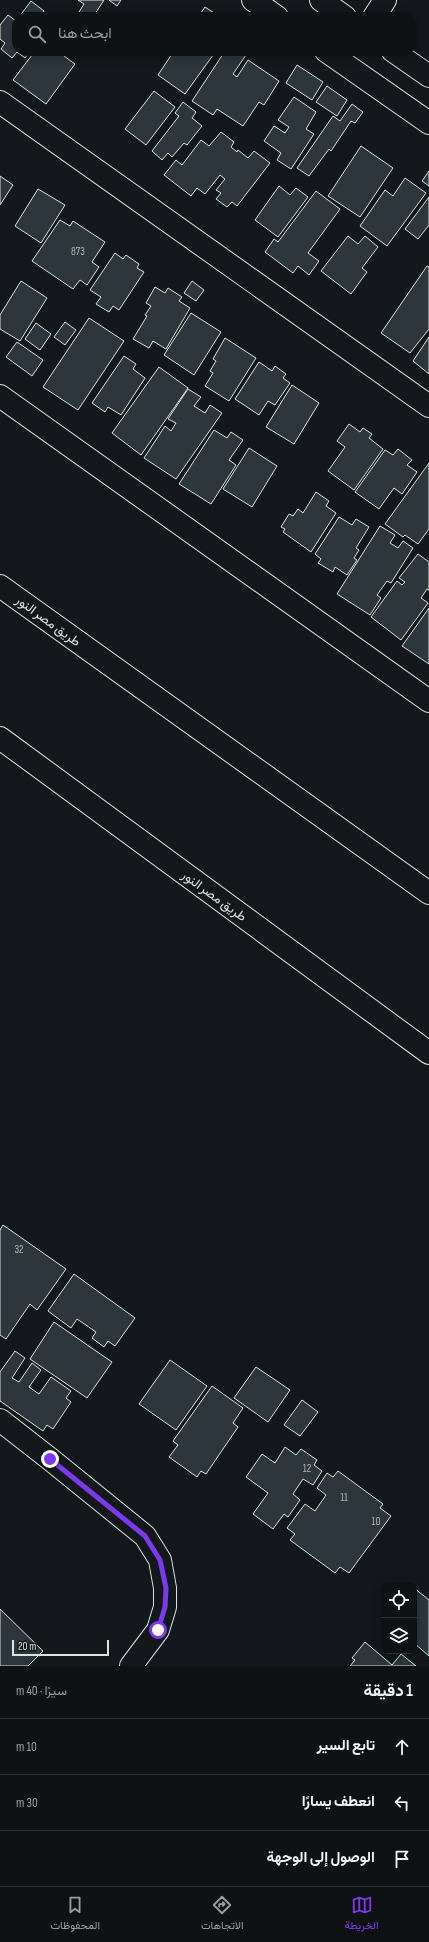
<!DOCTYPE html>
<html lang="ar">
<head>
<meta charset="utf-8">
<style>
	body { margin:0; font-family:"Sofia Sans Condensed",Vazirmatn,sans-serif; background:#181b1e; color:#f1f3f6; direction:rtl }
	.controls { position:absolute; right:12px; bottom:12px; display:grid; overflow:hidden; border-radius:8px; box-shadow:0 2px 10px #0003 }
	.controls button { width:36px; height:36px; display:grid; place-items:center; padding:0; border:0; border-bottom:1px solid #2f3234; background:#0f1215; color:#f1f3f6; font:20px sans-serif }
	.scale { position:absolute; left:12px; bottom:10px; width:97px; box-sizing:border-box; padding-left:4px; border:2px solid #d8e6dc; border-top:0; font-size:11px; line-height:14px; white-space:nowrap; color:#d8e6dc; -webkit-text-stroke:3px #14181c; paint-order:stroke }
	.stop { position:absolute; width:12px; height:12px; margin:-9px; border:3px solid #7c3aed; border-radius:50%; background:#fff }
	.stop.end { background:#7c3aed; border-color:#fff; box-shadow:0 1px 4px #0008 }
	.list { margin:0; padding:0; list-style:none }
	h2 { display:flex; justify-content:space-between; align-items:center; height:52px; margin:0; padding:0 16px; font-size:17px }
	h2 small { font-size:13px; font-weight:400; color:#9b9ea0 }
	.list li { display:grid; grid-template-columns:26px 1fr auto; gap:12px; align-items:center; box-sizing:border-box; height:56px; padding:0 16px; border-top:1px solid #2f3234 }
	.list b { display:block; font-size:15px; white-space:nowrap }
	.list em { font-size:13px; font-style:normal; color:#9b9ea0 }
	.icon { flex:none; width:22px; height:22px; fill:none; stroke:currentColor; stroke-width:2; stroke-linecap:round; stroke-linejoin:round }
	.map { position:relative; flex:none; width:429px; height:1666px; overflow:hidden; direction:ltr }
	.search { position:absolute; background:#0f1215; box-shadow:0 2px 10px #0003; left:12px; right:12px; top:12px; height:44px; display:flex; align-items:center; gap:10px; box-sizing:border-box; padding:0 14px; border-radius:16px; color:#9b9ea0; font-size:15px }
	.sheet { height:220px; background:#0f1215 }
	nav { display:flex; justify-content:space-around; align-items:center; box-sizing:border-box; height:56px; border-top:1px solid #2f3234; background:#0f1215; font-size:11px; color:#9b9ea0 }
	nav a { display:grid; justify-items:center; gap:2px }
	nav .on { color:#7c3aed }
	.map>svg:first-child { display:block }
	.building { fill:#2c363c; stroke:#d8e6dc }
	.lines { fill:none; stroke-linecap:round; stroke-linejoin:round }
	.minor-casing { stroke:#d8e6dc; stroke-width:24 }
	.minor { stroke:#14181c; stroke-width:22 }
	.route { stroke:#7c3aed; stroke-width:5 }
	.labels { text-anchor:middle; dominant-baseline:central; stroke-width:3; stroke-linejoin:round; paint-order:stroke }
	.number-label { font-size:11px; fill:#adbab4 }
	.street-label { font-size:13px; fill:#d8e6dc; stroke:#14181c }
</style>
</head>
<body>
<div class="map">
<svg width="429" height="1666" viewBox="0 0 429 1666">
	<rect width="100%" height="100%" fill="#14181c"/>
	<path class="building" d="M78 0H104L93 17H87L79 12 84 4Z
		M109 0H121L117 6Z
		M31 1 44 11 40 17H19Z
		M205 7 220 17H198Z
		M8 15 16 21 17 20V51H30L25 58 17 52 12 58 1 49 5 43 0 39V25Z
		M35 51H68L64 56 75 64 46 104 13 80Z
		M174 51H216L185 94 158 75Z
		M225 51H241L246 55 233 74 237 77 248 60 279 81 264 105 259 102 243 126 217 109 213 115 192 101Z
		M297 65 323 82 312 100 286 83Z
		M327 86 347 100 337 116 316 102Z
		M154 91 175 107 146 145 125 129Z
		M294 97 316 112 306 129 314 134 291 169 277 160 281 153 264 141 274 126 285 133 289 127 278 120Z
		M183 102 196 112 192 118 202 126 187 145 184 143 172 157 168 153 162 160 152 151 179 116 175 113Z
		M352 104 363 112 355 123 351 121 331 151 329 149 309 176 297 168 333 116 340 121Z
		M221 132 234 142 231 147 237 152 238 150 248 158 254 151 270 163 237 206 232 202 227 207 216 199 221 193 216 190 225 179 220 175 205 194 197 188 191 196 164 175 176 160 182 165 201 140 209 146Z
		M361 146 393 168 360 217 328 196Z
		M429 171V186L422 181Z
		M0 176 13 185 0 205Z
		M405 178 426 193 387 246 360 226 385 190 393 196Z
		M279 186 290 195 296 188 308 197 278 237 255 220Z
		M38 189 65 205 41 243 15 226Z
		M316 191 340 209 308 253 319 261 309 275 298 266 293 273 265 252 274 239 278 242Z
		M429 197V225L418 239 405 229Z
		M60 220 70 226 73 221 105 242 92 262 99 267 87 285 80 280 73 289 32 261Z
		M348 236 358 244 365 236 378 247 362 268 367 272 351 294 321 271Z
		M115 253 123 259 126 255 139 264 137 268 144 272 119 310 113 306 109 312 96 304 101 297 90 290Z
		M427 266 429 267V329L410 353 381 333Z
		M21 281 47 298 20 341 0 329V315Z
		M192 281 204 290 196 301 184 293Z
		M155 287 165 293 168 288 182 297 179 301 190 308 166 349 153 341 149 348 133 339 147 316 145 315 151 306 146 303Z
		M191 313 221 332 194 375 164 355Z
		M89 318 124 341 78 410 43 387Z
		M65 322 76 330 65 345 54 337Z
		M36 323 51 334 40 350 25 339Z
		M429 337V374L413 361Z
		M225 338 256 358 229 401 205 386 213 373 210 371 216 361 213 359Z
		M17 342 43 360 32 376 6 357Z
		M124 356 136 364 133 369 145 378 121 415 108 407 105 412 92 403Z
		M259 362 272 371 275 366 286 374 283 378 290 383 275 405 268 401 259 415 235 399Z
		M159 367 188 388 141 455 112 433Z
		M292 385 319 403 294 444 266 427Z
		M188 389 201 397 194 406 205 413 210 405 222 413 176 479 144 458 165 426 171 431 176 423 168 419Z
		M349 424 360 432 363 428 372 434 369 438 383 449 354 490 328 471 345 447 337 441Z
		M214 430 227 438 231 432 243 440 229 460 236 465 211 504 179 484Z
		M249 448 277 466 252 507 223 489Z
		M398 449 412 460 407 465 417 472 402 494 394 488 379 509 355 492 385 450 393 455Z
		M429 463V529L418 544 405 535 403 537 385 524Z
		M316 492 329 501 326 506 336 513 311 552 283 532 285 529 281 527 289 514 293 516 298 509 303 513Z
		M339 517 352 525 356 519 369 527 356 548 359 550 354 558 357 560 347 575 335 567 333 572 318 563 321 559 315 554Z
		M380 526 395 535 390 543 398 548 403 541 413 548 391 583 387 581 377 595 381 598 370 615 337 594Z
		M418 554 429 562V590L427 589 421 598 428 603 401 640 371 617 397 581 402 585 405 582 399 578Z
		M429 608V664L402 646Z
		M3 1225 66 1269 37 1310 30 1304 6 1339 0 1335V1230Z
		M74 1274 135 1318 115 1346 108 1341 104 1347 92 1338 96 1332 77 1319 71 1328 48 1311Z
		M54 1322 112 1362 87 1398 30 1359Z
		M15 1351 25 1358 12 1378 19 1382 32 1363 41 1370 29 1387 39 1394 51 1377 71 1391 66 1398 71 1402 53 1429 47 1425 43 1431 0 1401V1372Z
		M170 1360 207 1386 176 1430 139 1404Z
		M256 1367 290 1390 268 1422 234 1398Z
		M212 1386 243 1408 233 1423 238 1427 206 1474 201 1471 197 1477 169 1457 178 1445 173 1441Z
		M302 1400 318 1412 300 1436 284 1425Z
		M285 1447 296 1455 301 1449 317 1460 314 1465 322 1471 313 1485 303 1479 293 1494 300 1500 288 1517 284 1514 273 1529 253 1514 268 1493 246 1477 262 1454 275 1463Z
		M338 1471 383 1504 380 1508 391 1516 349 1573 340 1567 335 1573 290 1540 295 1534 287 1528 305 1504 315 1511 326 1495 317 1488 327 1473 333 1477Z
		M414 1588 429 1600V1656L414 1643Z
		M0 1609 43 1651 28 1666H0Z
		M365 1642 392 1665 401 1654 416 1666H350L355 1660 352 1658Z"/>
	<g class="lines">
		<g class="minor-casing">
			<path id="minor" d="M253 0 277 17
				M321 0 345 17
				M374 17 385 0
				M326 51 429 123
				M393 51 429 76
				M0 102 429 406
				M0 396 429 701
				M0 586 429 893
				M0 738 429 1053
				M0 1420 50 1459 145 1536 160 1560 165 1588V1607L158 1630 131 1666"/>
		</g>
		<use href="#minor" class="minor"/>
	</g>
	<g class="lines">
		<path class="route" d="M50 1459 145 1536 160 1560 166 1588 165 1607 158 1630"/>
	</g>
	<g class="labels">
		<g class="number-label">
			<text x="78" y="251">873</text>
			<text x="19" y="1249">32</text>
			<text x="307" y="1468">12</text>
			<text x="344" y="1497">11</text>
			<text x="376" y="1521">10</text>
		</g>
		<g class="street-label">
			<text transform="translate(48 621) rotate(36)">طريق مصر النور</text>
			<text transform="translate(214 896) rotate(36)">طريق مصر النور</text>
		</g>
	</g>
</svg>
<div class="controls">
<button><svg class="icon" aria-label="locate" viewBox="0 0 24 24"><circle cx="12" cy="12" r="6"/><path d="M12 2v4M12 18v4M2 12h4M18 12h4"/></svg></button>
<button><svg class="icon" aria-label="layers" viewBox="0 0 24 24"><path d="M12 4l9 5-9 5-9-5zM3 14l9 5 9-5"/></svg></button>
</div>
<div class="scale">20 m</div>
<div class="stop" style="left:158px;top:1630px"></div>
<div class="stop end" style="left:50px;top:1459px"></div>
<div class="search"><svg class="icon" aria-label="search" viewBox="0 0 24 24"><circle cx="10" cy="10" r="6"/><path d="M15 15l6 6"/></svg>ابحث هنا</div>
</div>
<section class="sheet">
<h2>1 دقيقة<small>سيرًا · 40 m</small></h2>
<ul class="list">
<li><svg class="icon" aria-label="ahead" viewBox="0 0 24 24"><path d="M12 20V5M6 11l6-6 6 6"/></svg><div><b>تابع السير</b></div><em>10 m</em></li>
<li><svg class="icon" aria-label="left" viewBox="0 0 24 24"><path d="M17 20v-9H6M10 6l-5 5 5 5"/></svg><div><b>انعطف يسارًا</b></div><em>30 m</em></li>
<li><svg class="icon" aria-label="arrive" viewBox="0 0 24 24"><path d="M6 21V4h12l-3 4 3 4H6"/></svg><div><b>الوصول إلى الوجهة</b></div></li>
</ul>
</section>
<nav>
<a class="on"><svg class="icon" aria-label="map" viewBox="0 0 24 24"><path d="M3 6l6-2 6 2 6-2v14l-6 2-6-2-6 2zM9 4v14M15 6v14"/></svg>الخريطة</a>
<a><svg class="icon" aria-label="directions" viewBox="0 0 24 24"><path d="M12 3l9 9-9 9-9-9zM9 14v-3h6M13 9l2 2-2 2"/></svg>الاتجاهات</a>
<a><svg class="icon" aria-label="saved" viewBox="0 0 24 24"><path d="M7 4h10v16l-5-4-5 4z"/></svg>المحفوظات</a>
</nav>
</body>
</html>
